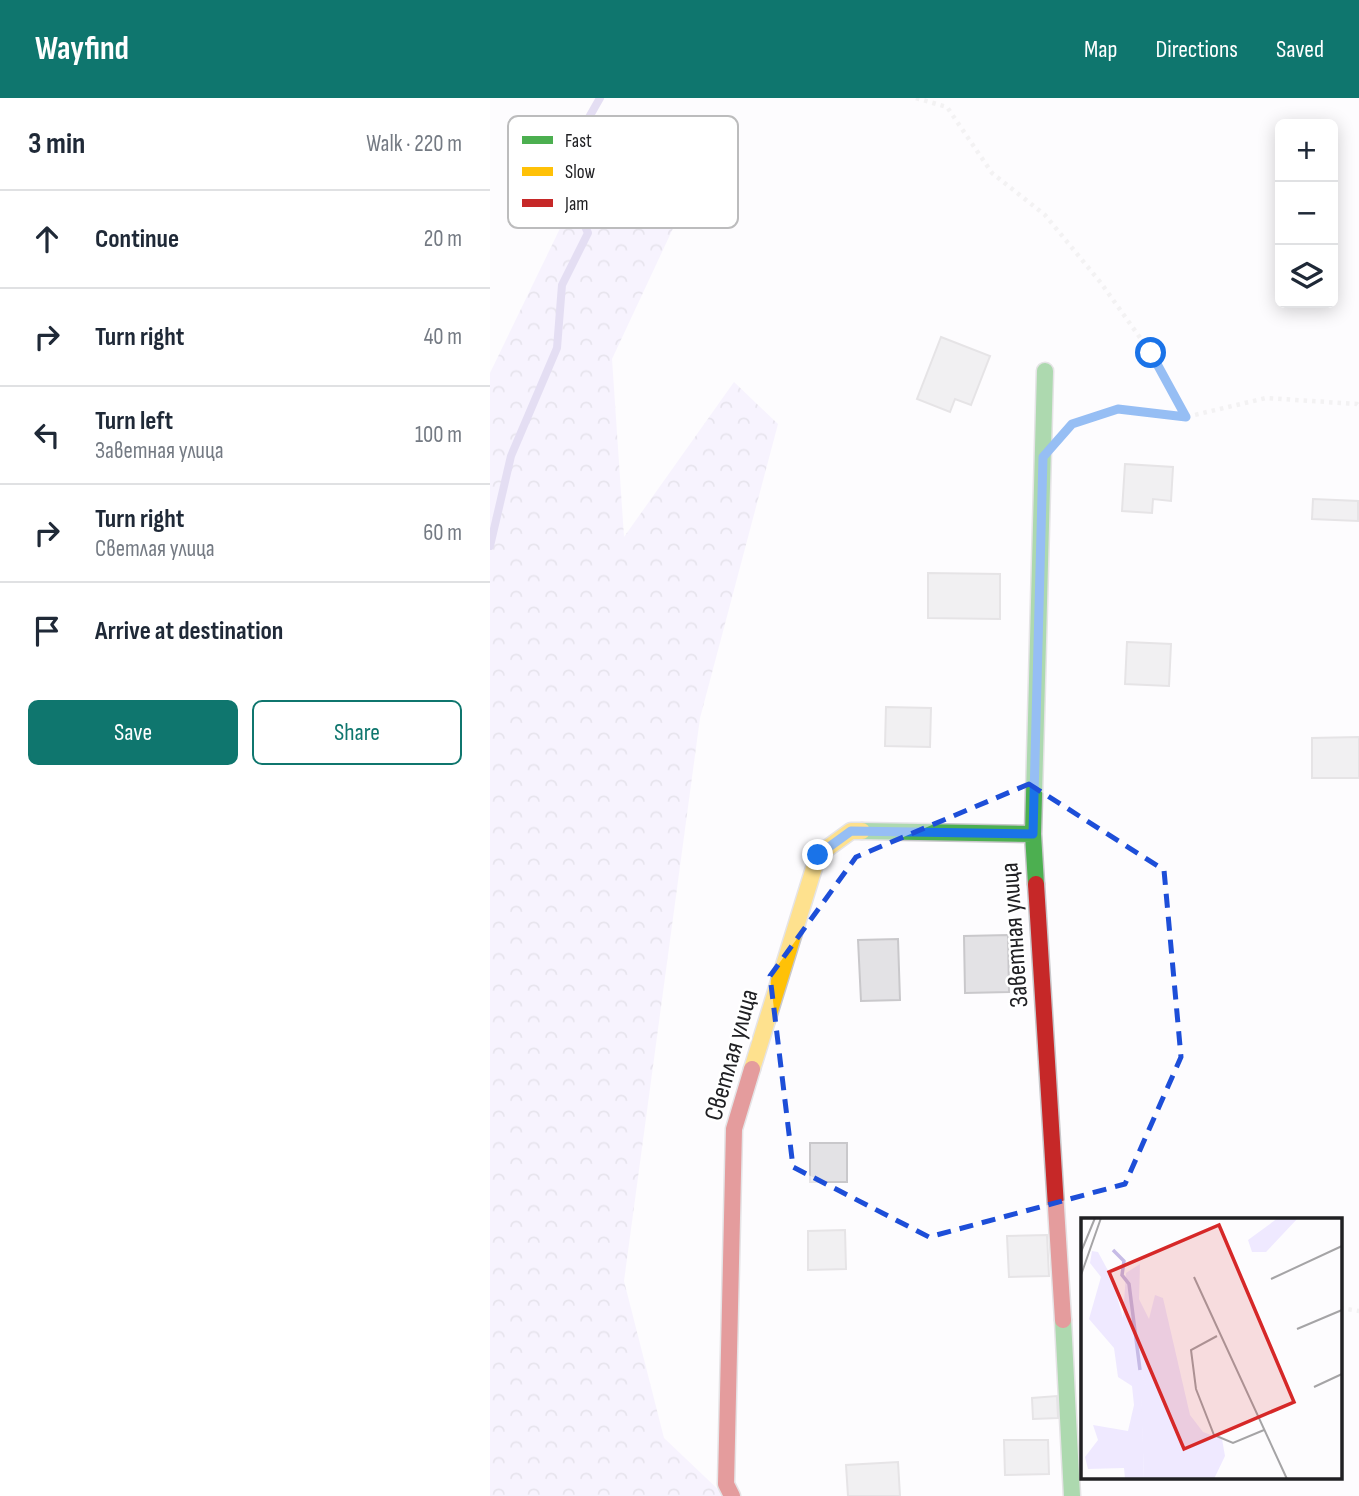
<!DOCTYPE html>
<html lang="en">
<head>
<meta charset="utf-8">
<style>
	body { margin:0; font-family:"Sofia Sans Condensed",sans-serif; background:#f2f2f3; color:#1f2937 }
	.controls { position:absolute; right:21px; top:21px; display:grid; overflow:hidden; border-radius:10px; box-shadow:0 4px 18px #0003 }
	.controls button { width:63px; height:63px; display:grid; place-items:center; padding:0; border:0; border-bottom:2px solid #e0e1e3; background:#fff; color:#1f2937; font:35px sans-serif }
	.stop { position:absolute; width:21px; height:21px; margin:-16px; border:5px solid #1a73e8; border-radius:50%; background:#fff }
	.stop.end { background:#1a73e8; border-color:#fff; box-shadow:0 2px 7px #0008 }
	.list { margin:0; padding:0; list-style:none }
	h2 { display:flex; justify-content:space-between; align-items:center; height:91px; margin:0; padding:0 28px; font-size:30px }
	h2 small { font-size:23px; font-weight:400; color:#747a83 }
	.list li { display:grid; grid-template-columns:46px 1fr auto; gap:21px; align-items:center; box-sizing:border-box; height:98px; padding:0 28px; border-top:2px solid #e0e1e3 }
	.list b { display:block; font-size:26px; white-space:nowrap }
	.list p { margin:0; font-size:23px; white-space:nowrap; color:#747a83 }
	.list em { font-size:23px; font-style:normal; color:#747a83 }
	.actions { display:flex; gap:14px; padding:21px 28px }
	.actions a { flex:1; padding:16px 0; border:2px solid #0f766e; border-radius:10px; text-align:center; font-size:24px; color:#0f766e }
	.actions .main { background:#0f766e; color:#fff }
	.icon { flex:none; width:38px; height:38px; fill:none; stroke:currentColor; stroke-width:2; stroke-linecap:round; stroke-linejoin:round }
	.map { position:relative; flex:none; width:869px; height:1398px; overflow:hidden }
	header { display:flex; align-items:center; gap:42px; box-sizing:border-box; height:98px; padding:0 35px; background:#0f766e; color:#fff }
	header strong { font-size:33px }
	nav { display:flex; gap:38px; margin-inline-start:auto; font-size:24px }
	main { display:flex }
	aside { flex:1; background:#fff }
	.map>svg:first-child { display:block }
	.forest { fill:url(#forest-crowns) }
	.lines { fill:none; stroke-linecap:round; stroke-linejoin:round }
	.stream { stroke:#c6bbe6; stroke-width:8 }
	.building { fill:#e3e2e5; stroke:#c9c8cb; stroke-width:2 }
	.fast-casing { stroke:#c8c7ca; stroke-width:19 }
	.slow-casing { stroke:#c8c7ca; stroke-width:19 }
	.jam-casing { stroke:#c8c7ca; stroke-width:19 }
	.path { stroke:#e6e6e7; stroke-width:4.5; stroke-dasharray:3.5 5; stroke-linecap:butt }
	.fast { stroke:#4caf50; stroke-width:16 }
	.slow { stroke:#ffc107; stroke-width:16 }
	.jam { stroke:#c62828; stroke-width:16 }
	.route { stroke:#1a73e8; stroke-width:9 }
	.marked { fill:none; stroke:#1d4ed8; stroke-width:5; stroke-dasharray:14 9; stroke-linejoin:round }
	.labels { text-anchor:middle; dominant-baseline:central; stroke-width:5; stroke-linejoin:round; paint-order:stroke }
	.street-label { font-size:26px; fill:#202023; stroke:#fff }
	.inset-river { fill:none; stroke:#c6bbe6; stroke-width:3.5 }
	.inset-road { fill:none; stroke:#a5a4a6; stroke-width:2 }
	.view { fill:#d62828; fill-opacity:0.15; stroke:#d62828; stroke-width:3.5 }
	.inset-edge { fill:none; stroke:#202023; stroke-width:3.5 }
	.key { fill:#fff; stroke:#bcbcbd; stroke-width:2 }
	.key-label { font-size:19px; fill:#202023 }
</style>
</head>
<body>
<header>
<strong>Wayfind</strong>
<nav><a>Map</a><a>Directions</a><a>Saved</a></nav>
</header>
<main>
<aside>
<h2>3 min<small>Walk · 220 m</small></h2>
<ul class="list">
<li><svg class="icon" aria-label="ahead" viewBox="0 0 24 24"><path d="M12 20V5M6 11l6-6 6 6"/></svg><div><b>Continue</b></div><em>20 m</em></li>
<li><svg class="icon" aria-label="right" viewBox="0 0 24 24"><path d="M7 20v-9h11M14 6l5 5-5 5"/></svg><div><b>Turn right</b></div><em>40 m</em></li>
<li><svg class="icon" aria-label="left" viewBox="0 0 24 24"><path d="M17 20v-9H6M10 6l-5 5 5 5"/></svg><div><b>Turn left</b><p>Заветная улица</p></div><em>100 m</em></li>
<li><svg class="icon" aria-label="right" viewBox="0 0 24 24"><path d="M7 20v-9h11M14 6l5 5-5 5"/></svg><div><b>Turn right</b><p>Светлая улица</p></div><em>60 m</em></li>
<li><svg class="icon" aria-label="arrive" viewBox="0 0 24 24"><path d="M6 21V4h12l-3 4 3 4H6"/></svg><div><b>Arrive at destination</b></div></li>
</ul>
<div class="actions"><a class="main">Save</a><a>Share</a></div>
</aside>
<div class="map">
<svg width="869" height="1398" viewBox="0 0 869 1398">
	<defs>
		<pattern id="forest-crowns" width="20" height="18" patternUnits="userSpaceOnUse" patternTransform="scale(1.75)"><rect width="20" height="18" fill="#efe9ff"/><path d="M2 6a3 3 0 1 1 6 0M12 15a3 3 0 1 1 6 0" fill="none" stroke="#cdc8da"/></pattern>
	</defs>
	<rect width="100%" height="100%" fill="#fdfcfe"/>
	<path class="forest" d="M229 32 122 261 134 439 244 284 288 326 210 620 134 1183 174 1340 235 1398H0V275L108 52Z"/>
	<g class="lines">
		<path class="stream" d="M0 448 21 358 67 250 72 187 98 135 73 79 77 58 110 0"/>
	</g>
	<path class="building" d="M451 239 500 258 481 307 465 301 460 314 427 301Z
		M635 366 683 369 681 403 663 401 662 415 632 413Z
		M823 401 868 403V423L822 421Z
		M438 475 510 476V521L438 520Z
		M637 544 681 546 679 588 635 586Z
		M396 609 441 610 440 649 395 648Z
		M869 639V680H822V640Z
		M518 837 519 894 475 895 474 838Z
		M408 841 410 902 371 903 368 842Z
		M320 1045H357V1084H320Z
		M355 1132 356 1171 318 1172V1133Z
		M557 1137 559 1178 519 1179 517 1138Z
		M567 1298 568 1320 543 1321 542 1300Z
		M514 1342H558L559 1376 515 1377Z
		M408 1364 410 1398H358L356 1367Z"/>
	<g class="lines">
		<g class="fast-casing">
			<path id="fast" d="M372 733 543 736
				M546 786 543 736 555 273
				M573 1222 582 1398"/>
		</g>
		<g class="slow-casing">
			<path id="slow" d="M262 971 328 757 361 733H372"/>
		</g>
		<g class="jam-casing">
			<path id="jam" d="M546 786 573 1222
				M242 1398 236 1386 244 1031 262 971"/>
		</g>
		<path class="path" d="M426 0 457 9 502 75 555 117 611 185 661 255 696 319
			M581 327 628 311 696 319 776 300 867 306 869 308
			M850 1210 869 1213"/>
		<use href="#fast" class="fast"/>
		<use href="#slow" class="slow"/>
		<use href="#jam" class="jam"/>
	</g>
	<g class="lines">
		<path class="route" d="M328 757 361 733 543 736 553 359 582 326 628 311 696 319 661 255"/>
	</g>
	<path d="M0 0H869V1398H0ZM539 686 674 772 691 959 635 1086 439 1139 303 1069 280 878 366 759Z" fill="#fdfcfe" fill-opacity=".55" fill-rule="evenodd"/>
	<path class="marked" d="M539 686 674 772 691 959 635 1086 439 1139 303 1069 280 878 366 759Z"/>
	<g class="labels">
		<g class="street-label">
			<text transform="translate(525 837) rotate(-94)">Заветная улица</text>
			<text transform="translate(242 957) rotate(-74)">Светлая улица</text>
		</g>
	</g>
	<g transform="translate(591 1120)">
		<rect width="261" height="261" fill="#fdfcfe"/>
		<path d="M197 0H217L185 34H171L167 22ZM11 33 17 34 31 60 42 100 45 55 59 46 58 81 68 101 74 77 82 80 109 197 122 214 141 221 144 238 133 261H99L60 155 63 261H44L43 250 7 251 4 239 17 222 12 207 47 213 53 187 51 168 37 159 33 130 8 101 20 59 9 45Z" fill="#efe9ff"/>
		<path d="M59 152 97 248 99 261H63Z" fill="#efe9ff"/>
		<path class="inset-river" d="M32 32 43 43 41 57 48 66 59 152"/>
		<path class="inset-road" d="M0 34 14 0M0 57 20 0M113 59 206 261M190 61 261 28M216 111 261 92M136 118 110 132 115 171 133 217 152 225 183 212M233 169 261 156"/>
		<path class="view" d="M138 7 213 184 103 231 28 54Z"/>
		<rect width="261" height="261" class="inset-edge"/>
	</g>
	<rect x="18" y="18" width="230" height="112" rx="10" class="key"/>
	<rect x="32" y="38" width="31" height="8" fill="#4caf50"/>
	<rect x="32" y="69" width="31" height="9" fill="#ffc107"/>
	<rect x="32" y="101" width="31" height="8" fill="#c62828"/>
	<g class="key-label">
		<text x="75" y="49">Fast</text>
		<text x="75" y="80">Slow</text>
		<text x="75" y="112">Jam</text>
	</g>
</svg>
<div class="controls">
<button>+</button>
<button>−</button>
<button><svg class="icon" aria-label="layers" viewBox="0 0 24 24"><path d="M12 4l9 5-9 5-9-5zM3 14l9 5 9-5"/></svg></button>
</div>
<div class="stop" style="left:661px;top:255px"></div>
<div class="stop end" style="left:328px;top:757px"></div>
</div>
</main>
</body>
</html>
